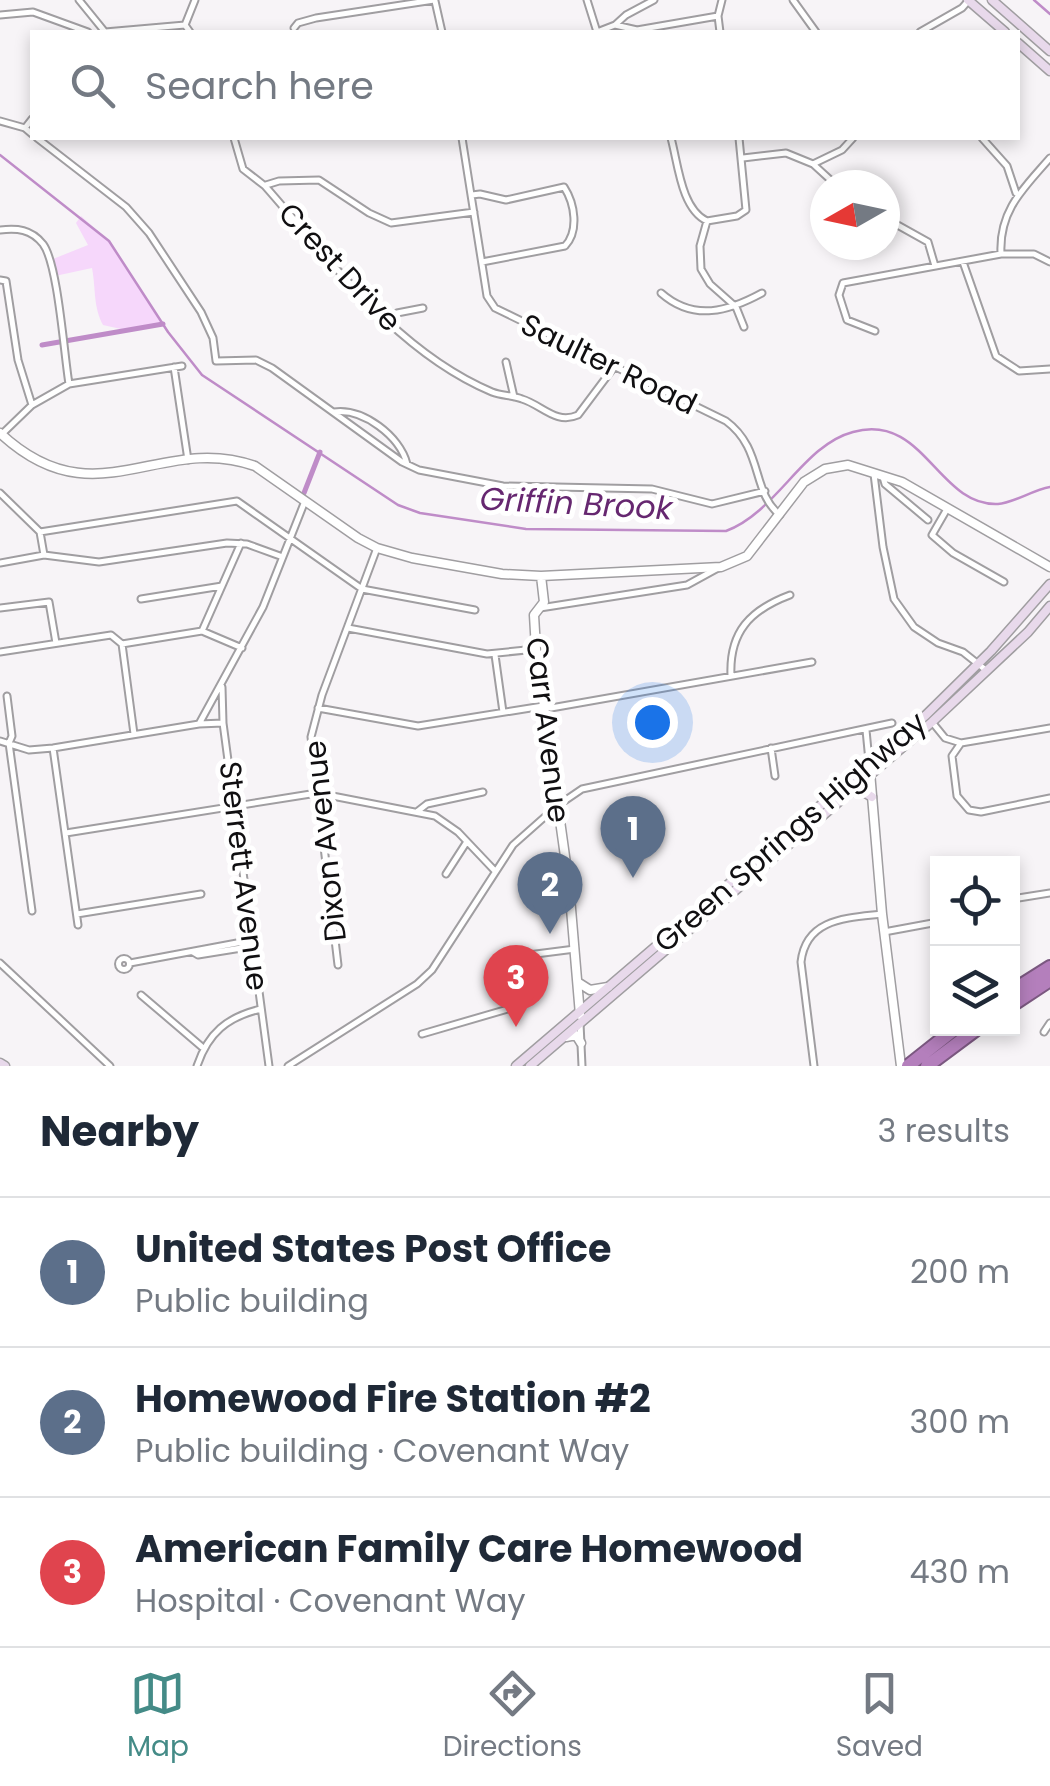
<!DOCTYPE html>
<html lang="en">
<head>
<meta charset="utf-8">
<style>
	body { margin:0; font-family:Poppins,sans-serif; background:#f6f6f7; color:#1f2937 }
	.controls { position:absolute; right:30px; bottom:30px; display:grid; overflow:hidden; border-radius:0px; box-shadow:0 5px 15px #0003 }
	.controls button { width:90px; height:90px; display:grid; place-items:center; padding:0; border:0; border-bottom:2px solid #e0e1e3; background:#fff; color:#1f2937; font:50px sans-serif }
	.compass { position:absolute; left:810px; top:170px; width:90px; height:90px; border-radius:50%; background:#fff; box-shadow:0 5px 15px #0003; rotate:261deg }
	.you { position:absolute; left:652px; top:722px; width:35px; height:35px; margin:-25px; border:8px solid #fff; border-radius:50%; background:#1a73e8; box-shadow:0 0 0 15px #1a73e833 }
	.badge { display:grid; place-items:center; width:65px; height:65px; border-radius:50%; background:#448b87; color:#fff; font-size:32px; font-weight:700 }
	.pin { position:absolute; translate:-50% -82px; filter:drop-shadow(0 2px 5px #0008) }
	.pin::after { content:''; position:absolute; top:52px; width:35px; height:30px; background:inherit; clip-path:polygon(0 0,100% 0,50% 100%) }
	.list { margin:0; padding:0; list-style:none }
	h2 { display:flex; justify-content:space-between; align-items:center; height:130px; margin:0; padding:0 40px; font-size:42px }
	h2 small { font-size:32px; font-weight:400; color:#747a83 }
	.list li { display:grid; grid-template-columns:65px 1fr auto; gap:30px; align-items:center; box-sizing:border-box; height:150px; padding:0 40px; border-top:2px solid #e0e1e3 }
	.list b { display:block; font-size:38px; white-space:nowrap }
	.list p { margin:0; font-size:32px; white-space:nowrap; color:#747a83 }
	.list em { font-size:32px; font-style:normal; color:#747a83 }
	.icon { flex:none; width:55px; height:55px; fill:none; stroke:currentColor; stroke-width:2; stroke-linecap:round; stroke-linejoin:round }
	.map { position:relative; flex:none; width:1050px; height:1066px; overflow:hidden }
	.search { position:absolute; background:#fff; box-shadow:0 5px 15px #0003; left:30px; right:30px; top:30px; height:110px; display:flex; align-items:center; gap:25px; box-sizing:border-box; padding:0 35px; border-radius:0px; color:#747a83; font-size:38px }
	.sheet { height:580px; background:#fff }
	nav { display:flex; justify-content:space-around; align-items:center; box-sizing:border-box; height:140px; border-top:2px solid #e0e1e3; background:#fff; font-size:28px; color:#747a83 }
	nav a { display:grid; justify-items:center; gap:5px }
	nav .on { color:#448b87 }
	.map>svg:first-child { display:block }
	.green { fill:#f6d7fb }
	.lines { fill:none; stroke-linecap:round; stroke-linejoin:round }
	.stream { stroke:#bf8cc8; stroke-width:2.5 }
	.canal { stroke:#bf8cc8; stroke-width:5 }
	.minor-casing { stroke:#a09ea1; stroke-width:9 }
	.tertiary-casing { stroke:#a09ea1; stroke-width:11 }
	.secondary-casing { stroke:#a09ea1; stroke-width:11 }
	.motorway-casing { stroke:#7b5880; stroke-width:16 }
	.minor { stroke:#fff; stroke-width:5 }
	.tertiary { stroke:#fff; stroke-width:8 }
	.secondary { stroke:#e8d9eb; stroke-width:8 }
	.motorway { stroke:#b47fbc; stroke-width:12 }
	.labels { text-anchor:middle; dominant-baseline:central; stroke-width:10; stroke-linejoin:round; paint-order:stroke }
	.street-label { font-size:30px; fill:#100f11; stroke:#fff }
	.water-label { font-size:32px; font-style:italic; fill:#662770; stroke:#fff }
</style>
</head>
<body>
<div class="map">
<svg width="1050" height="1066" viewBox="0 0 1050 1066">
	<rect width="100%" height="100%" fill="#f7f4f7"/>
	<path class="green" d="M81 216 109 241 163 324 130 331 103 325C93 306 96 289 92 268L55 276 53 259 88 245 76 223Z"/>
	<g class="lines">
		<path class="stream" d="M1034 0 1050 14
			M0 155 109 241 168 332 202 375 398 505 420 513 526 529 726 531C777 512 803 445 853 432 924 412 938 507 998 504 1013 503 1033 490 1050 487"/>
		<path class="canal" d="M42 345 163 324
			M304 493 320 452"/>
		<g class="minor-casing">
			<path id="minor" d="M79 0 105 32
				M587 0 597 32
				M793 0 816 32
				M435 1 442 32
				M0 15 33 12 88 32
				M615 25 626 15 654 0
				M294 28 298 23 316 18 434 0
				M105 32 185 25
				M190 32 185 25 195 0
				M597 32 615 25 637 30 718 16
				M720 32 718 16 722 0
				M920 32 962 8 969 0
				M0 121 25 128 32 134
				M25 128 32 119
				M37 138 126 207 149 233 201 312 213 338 216 361 256 360 272 368 402 462 419 470 503 486 652 489 712 504 765 491
				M234 138 243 169 265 186C331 261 397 352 492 392 502 396 512 395 522 399 542 405 556 425 578 415L614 367
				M462 138 487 296 495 308 726 421C764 449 751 492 780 515
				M671 138C678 163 681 209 707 221
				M982 138 1007 166 1016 193
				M743 158 786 153 813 164 842 150 853 138
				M813 164 836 185
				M266 185 279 181 319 180 369 213 391 223 474 212
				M472 195 480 194 506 200 564 187C575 204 579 231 565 246L482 262
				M885 218 928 242 935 266
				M707 221 700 246 701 269 710 284 736 307 744 327
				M707 221 737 216 746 210 739 138
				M0 230C17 228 31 229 43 244 58 264 64 354 69 384
				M1001 253C999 210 1024 188 1050 158
				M963 262 996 356 1019 371 1050 369
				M0 280 6 281 18 360 32 405
				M661 293C694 322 729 311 762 293
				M387 322 397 313 423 308
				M875 331 847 320 839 295 843 283 1001 254H1034L1050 262
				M506 362 514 397
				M174 367 188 460
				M334 412C363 408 400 436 407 464
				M2 434 32 405 69 384 182 366
				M874 474 883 547 894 599 914 627 938 643 963 652 987 671
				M883 477 885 484 928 520
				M0 493 40 532 44 555
				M947 509 932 535 953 553 1004 582
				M40 532 237 501 362 589 475 610
				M0 563 44 555 99 562 227 543 247 544 280 556
				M141 599 222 586
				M0 608 49 602 56 643
				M540 608 687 585 718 568
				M348 628 487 654 536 649
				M202 631 241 543
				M122 644 134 734
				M0 652 111 635 122 644 202 631 242 648
				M495 655 503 712
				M731 676C729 632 750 610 790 595
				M222 687 223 723 269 1066
				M7 696 12 736 9 743 32 911
				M318 708 418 726 543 706 551 708 812 662
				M932 722 945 738 961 743
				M199 724 223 723
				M1050 728 961 743 952 756 957 796 969 810 981 812 1050 798
				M866 730 869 761
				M0 741 29 750 53 748 199 724 263 607 305 501
				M53 748 78 925
				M771 748 775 776
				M418 811 427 804 483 792
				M66 833 317 793 435 816 458 832 495 871
				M976 863 977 864
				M446 874 466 843
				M1012 899 1050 893
				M77 914 201 894
				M884 932 938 922
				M193 952 198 955 254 946
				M118.5 964a5.5 5.5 0 1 1 11 0a5.5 5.5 0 1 1-11 0Z
				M0 963 110 1066
				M130 963 253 940
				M338 965 311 737 322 695 377 548
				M141 995 202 1047
				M580 1023 582 1066
				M1044 1032 1050 1023
				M422 1034 518 1006 526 996 522 968 528 955 575 949
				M197 1066C208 1033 227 1017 261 1009
				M288 1066 417 984 432 970 513 845 557 806 582 789 892 723
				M814 1066 801 962C806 918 847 918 882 914"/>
		</g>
		<g class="tertiary-casing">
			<path id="tertiary" d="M0 433C95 522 160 432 255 466L358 538 377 548 412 558 502 574 541 576 721 567 747 556 804 482 825 469 848 465 902 482 1050 567
				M541 576 544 602 534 615 536 649 569 885 580 1015
				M870 772 882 914 901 1066
				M579 983 590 990 608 987
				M566 1037 576 1035 581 1043"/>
		</g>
		<g class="secondary-casing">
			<path id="secondary" d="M968 0 1005 32
				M992 0 1050 51
				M1018 43 1050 71
				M853 792H864L872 797
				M0 1063 5 1066
				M516 1066 926 715 991 651 1050 584
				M530 1066 932 722 1028 632 1050 606"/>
		</g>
		<g class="motorway-casing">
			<path id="motorway" d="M1012 991 1050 967
				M1012 1005 1050 980
				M908 1066 956 1028
				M927 1066 978 1028"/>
		</g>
		<use href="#minor" class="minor"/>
		<use href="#tertiary" class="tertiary"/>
		<use href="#secondary" class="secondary"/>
		<use href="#motorway" class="motorway"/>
	</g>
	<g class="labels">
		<g class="street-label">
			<text transform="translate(340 267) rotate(47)">Crest Drive</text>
			<text transform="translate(609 364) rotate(26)">Saulter Road</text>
			<text transform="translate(548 730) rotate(83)">Carr Avenue</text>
			<text transform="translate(790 832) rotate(-41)">Green Springs Highway</text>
			<text transform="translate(325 841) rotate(-96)">Dixon Avenue</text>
			<text transform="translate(244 876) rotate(83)">Sterrett Avenue</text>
		</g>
		<g class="water-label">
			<text transform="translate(576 503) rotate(3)">Griffin Brook</text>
		</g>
	</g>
</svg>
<div class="controls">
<button><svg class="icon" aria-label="locate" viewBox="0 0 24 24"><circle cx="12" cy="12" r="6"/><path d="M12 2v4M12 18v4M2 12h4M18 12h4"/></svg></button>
<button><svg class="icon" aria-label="layers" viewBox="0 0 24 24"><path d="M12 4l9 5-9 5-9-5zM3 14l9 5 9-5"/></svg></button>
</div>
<svg class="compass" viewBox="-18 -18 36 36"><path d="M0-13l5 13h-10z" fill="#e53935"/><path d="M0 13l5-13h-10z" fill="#747a83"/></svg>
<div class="you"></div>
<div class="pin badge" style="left:633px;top:878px;background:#5c6f8a">1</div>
<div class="pin badge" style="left:550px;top:934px;background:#5c6f8a">2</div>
<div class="pin badge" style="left:516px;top:1027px;background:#e0444e">3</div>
<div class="search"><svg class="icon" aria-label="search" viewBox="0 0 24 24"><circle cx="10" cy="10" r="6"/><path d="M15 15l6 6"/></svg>Search here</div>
</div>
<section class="sheet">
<h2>Nearby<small>3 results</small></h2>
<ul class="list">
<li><span class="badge" style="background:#5c6f8a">1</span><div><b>United States Post Office</b><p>Public building</p></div><em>200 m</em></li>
<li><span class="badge" style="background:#5c6f8a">2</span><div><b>Homewood Fire Station #2</b><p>Public building · Covenant Way</p></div><em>300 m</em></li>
<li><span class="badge" style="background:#e0444e">3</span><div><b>American Family Care Homewood</b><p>Hospital · Covenant Way</p></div><em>430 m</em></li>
</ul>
</section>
<nav>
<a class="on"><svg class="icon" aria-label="map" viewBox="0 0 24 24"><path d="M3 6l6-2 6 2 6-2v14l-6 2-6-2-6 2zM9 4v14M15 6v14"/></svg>Map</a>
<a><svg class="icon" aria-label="directions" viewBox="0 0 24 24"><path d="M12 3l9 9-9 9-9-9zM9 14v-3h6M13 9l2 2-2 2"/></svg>Directions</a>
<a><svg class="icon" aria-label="saved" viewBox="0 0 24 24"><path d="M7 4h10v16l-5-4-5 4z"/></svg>Saved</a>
</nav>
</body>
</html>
